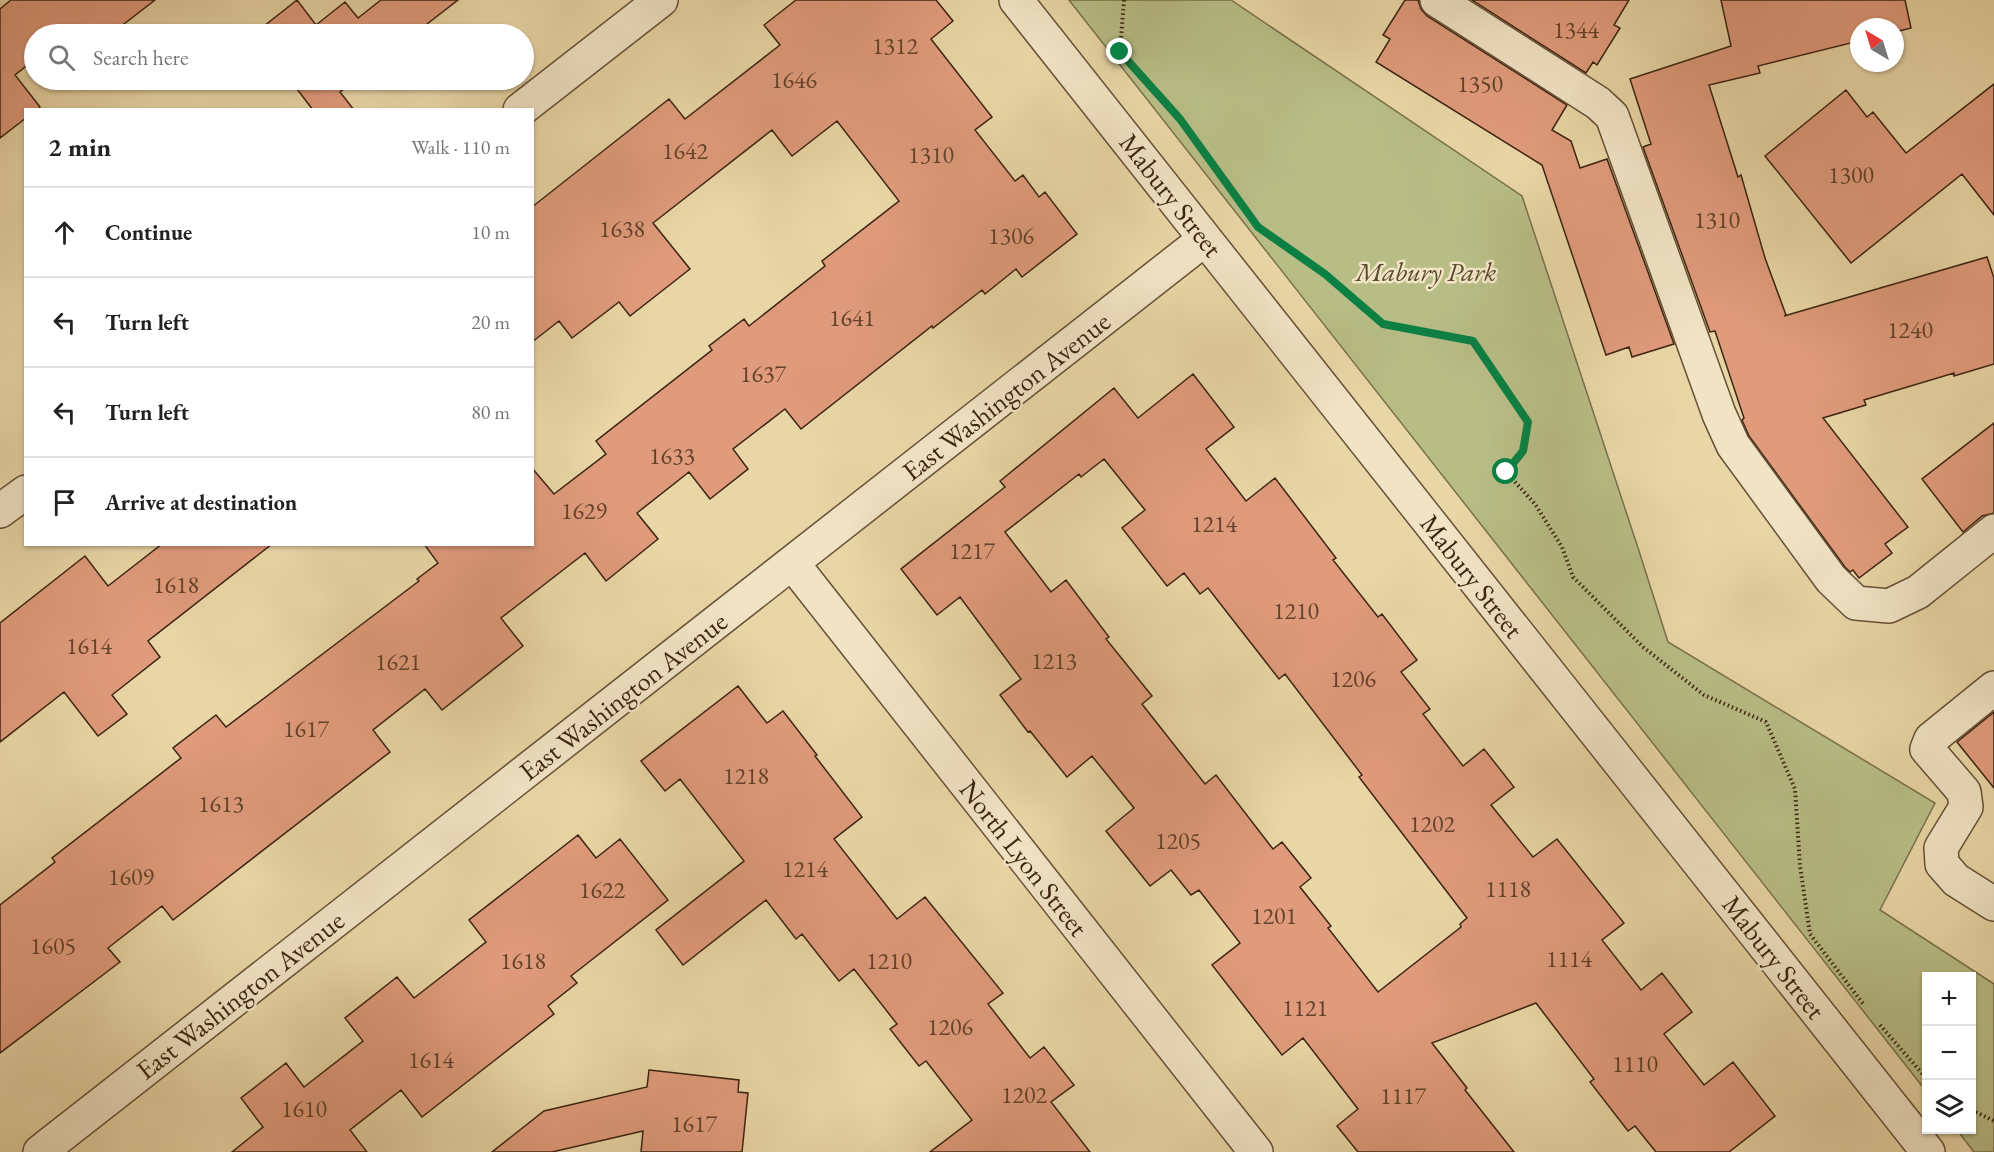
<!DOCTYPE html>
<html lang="en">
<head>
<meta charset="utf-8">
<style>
	body { margin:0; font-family:"EB Garamond",serif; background:#f2f2f2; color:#222 }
	.controls { position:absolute; right:18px; bottom:18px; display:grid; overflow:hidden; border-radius:0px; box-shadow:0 2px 4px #0004 }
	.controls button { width:54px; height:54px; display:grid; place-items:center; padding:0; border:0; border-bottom:2px solid #e0e0e0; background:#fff; color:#222; font:30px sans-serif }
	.compass { position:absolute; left:1850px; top:18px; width:54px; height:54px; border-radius:50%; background:#fff; box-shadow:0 2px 4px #0004; rotate:322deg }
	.stop { position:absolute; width:18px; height:18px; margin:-14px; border:4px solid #0b8043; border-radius:50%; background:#fff }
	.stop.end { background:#0b8043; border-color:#fff; box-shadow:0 2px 6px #0008 }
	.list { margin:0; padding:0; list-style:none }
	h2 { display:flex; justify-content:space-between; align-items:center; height:78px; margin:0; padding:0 24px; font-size:26px }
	h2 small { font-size:20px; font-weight:400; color:#767676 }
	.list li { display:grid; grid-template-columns:39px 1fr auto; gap:18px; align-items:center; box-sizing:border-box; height:90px; padding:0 24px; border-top:2px solid #e0e0e0 }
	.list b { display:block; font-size:22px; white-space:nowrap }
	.list em { font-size:20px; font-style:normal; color:#767676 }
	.icon { flex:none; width:33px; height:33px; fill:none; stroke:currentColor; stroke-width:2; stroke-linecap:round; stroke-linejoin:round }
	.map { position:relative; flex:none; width:1994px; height:1152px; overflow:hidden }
	.search { position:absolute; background:#fff; box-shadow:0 2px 4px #0004; left:24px; top:24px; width:510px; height:66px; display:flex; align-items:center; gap:15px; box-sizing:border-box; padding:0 21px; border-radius:33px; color:#767676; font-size:22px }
	.panel { position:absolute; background:#fff; box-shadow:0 2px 4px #0004; left:24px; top:108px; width:510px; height:438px; border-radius:0px }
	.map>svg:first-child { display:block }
	.green { fill:#b8bd86; stroke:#7a704b; stroke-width:1.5 }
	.building { fill:#e09b7c; stroke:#3b2410; stroke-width:1.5; fill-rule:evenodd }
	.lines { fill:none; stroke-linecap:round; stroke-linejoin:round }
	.minor-casing { stroke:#665036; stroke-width:36 }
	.path { stroke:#3b2410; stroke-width:4; stroke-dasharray:1.5 3; stroke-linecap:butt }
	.minor { stroke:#f1e4c5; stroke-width:33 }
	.route { stroke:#0b8043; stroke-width:8 }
	.labels { text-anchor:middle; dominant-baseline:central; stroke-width:5; stroke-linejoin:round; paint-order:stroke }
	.number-label { font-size:24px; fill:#64422b }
	.street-label { font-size:27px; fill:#3b2410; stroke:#f1e4c5 }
	.park-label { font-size:27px; font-style:italic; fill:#5a4a2e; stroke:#f1e4c5 }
</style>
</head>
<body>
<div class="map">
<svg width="1994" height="1152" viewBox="0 0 1994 1152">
	<rect width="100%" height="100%" fill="#e9d6a6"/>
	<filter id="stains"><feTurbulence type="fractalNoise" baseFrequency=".00333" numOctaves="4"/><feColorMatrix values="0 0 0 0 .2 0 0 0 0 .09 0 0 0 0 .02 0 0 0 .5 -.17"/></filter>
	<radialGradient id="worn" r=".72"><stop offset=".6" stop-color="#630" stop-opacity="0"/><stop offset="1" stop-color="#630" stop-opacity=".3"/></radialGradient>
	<path class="green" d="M1069 0H1231L1522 196 1639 551 1668 642 1935 803 1880 910 1994 984V1152H1974L1957 1130H1972V976H1926V1091Z"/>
	<path class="building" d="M11 0H155L111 34H34V60L15 75 40 107 37 110H26V118L0 138V9Z
		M297 0 316 25 345 2 358 18 381 0H458L414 34H254Z
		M796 0H936L953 21 931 39 992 117 975 130 1015 181 1023 175 1039 197 1045 192 1077 234 1022 277 1016 269 985 294 982 290 933 328 932 326 801 429 785 409 733 449 748 469 710 499 689 472 637 513 658 539 606 581 585 553 501 618 523 646 442 710 425 689 373 730 390 752 173 920 162 906 108 948 120 962 0 1053V905L55 862 52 858 181 758 173 748 216 715 226 727 419 581 417 579 438 563 424 544H532V468L554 494 606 454 596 441 712 350 709 346 744 319 749 326 825 266 822 261 899 201 837 121 792 156 772 130 653 223 690 269 630 316 619 302 572 338 559 321 532 342V207L669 99 685 119 780 45 764 25Z
		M1405 0H1418L1421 9 1427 16 1567 105 1552 130 1571 141 1580 168 1607 159 1674 344 1632 357 1629 347 1606 355 1542 165 1376 62 1390 39 1383 35Z
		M1472 0H1629L1614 25 1620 28 1597 65 1593 62 1586 73Z
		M1721 0H1905L1911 28 1895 32V27H1859V41L1758 66 1760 73 1709 85 1738 177 1741 175 1765 258 1786 315 1784 316 1987 257 1994 278V364L1954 376V373L1864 400 1866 405 1823 418 1908 527 1885 544 1892 553 1859 578 1853 570 1850 572 1845 567 1749 436 1742 420 1744 418 1715 331 1710 332 1643 147 1651 144 1630 79 1731 46Z
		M290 80H356L340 92 354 110H313Z
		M1994 84V215L1962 174 1851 263 1765 156 1846 90 1867 117 1873 112 1906 153Z
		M1193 374 1234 427 1206 449 1246 501 1275 478 1336 558 1333 560 1378 617 1382 614 1417 660 1401 672 1430 709 1423 714 1463 766 1484 749 1514 787 1491 805 1533 857 1557 839 1624 923 1602 940 1641 990 1662 973 1692 1012 1664 1034 1704 1085 1733 1062 1775 1116 1729 1152H1656L1635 1126 1628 1131 1590 1082 1594 1079 1536 1003 1432 1043 1467 1088 1465 1090 1514 1152H1358L1337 1126 1358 1109 1303 1038 1282 1055 1212 965 1240 943 1199 890 1191 895 1171 870 1150 886 1106 831 1134 808 1092 756 1067 777 1030 731 1028 732 1000 695 1021 679 960 597 937 615 901 569 1005 487 1000 481 1114 388 1138 418ZM1104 459 1145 510 1122 528 1167 586 1184 573 1200 594 1208 588 1279 679 1285 674 1362 775 1359 777 1467 918 1460 924 1461 927 1378 992 1328 928 1331 926 1300 887 1311 878 1282 842 1273 849 1216 775 1205 784 1142 704 1152 696 1106 639 1109 637 1066 580 1051 592 1005 532 1079 474 1081 477Z
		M1994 423V513L1982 516 1963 532 1922 479Z
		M162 544H272L148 641 160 657 112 695 127 714 98 736 64 692 0 742V623L85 556 108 586Z
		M738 686 767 723 783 711 817 755 815 756 862 817 834 839 897 919 925 897 1003 993 988 1004 1030 1058 1044 1047 1074 1085 1051 1102 1090 1152H930L972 1120 926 1061 919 1066 890 1029 897 1024 854 969 839 981 802 934 796 939 766 900 683 965 656 930 744 861 680 779 665 791 641 761Z
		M1994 712V788L1957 742Z
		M578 835 596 858 620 839 668 900 571 976 577 983 548 1006 554 1014 422 1117 401 1090 350 1130 367 1152H232L263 1127 241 1098 286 1063 304 1087 363 1041 345 1018 397 977 414 998 486 942 469 920Z
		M649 1070 739 1080 738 1092 748 1093 742 1152H641L643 1131 552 1152H492L544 1111 647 1087Z"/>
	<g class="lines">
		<g class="minor-casing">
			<path id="minor" d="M1016 0 1928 1152
				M1437 0 1598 103 1612 116 1719 414 1733 445 1831 579 1856 603 1889 606 1918 592 1994 531
				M520 110 661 0
				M0 511 26 492
				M793 564 1256 1152
				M1994 688 1931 739 1927 749 1964 792 1966 807 1941 848 1942 864 1956 880 1994 904
				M40 1152 1205 239"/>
		</g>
		<path class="path" d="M1124 0 1120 52 1180 119 1258 227 1325 274 1383 324 1473 341 1528 422 1523 451 1506 472 1535 504 1562 547 1573 577 1643 647 1704 695 1766 722 1795 789 1800 866 1810 934 1864 1005
			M1880 1025 1926 1078
			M1972 1110 1994 1121"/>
		<use href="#minor" class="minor"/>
	</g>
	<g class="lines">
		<path class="route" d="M1120 52 1180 119 1258 227 1325 274 1383 324 1473 341 1528 422 1523 451 1506 472"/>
	</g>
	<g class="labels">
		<g class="number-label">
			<text x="1576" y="29">1344</text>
			<text x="895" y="45">1312</text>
			<text x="794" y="79">1646</text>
			<text x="1480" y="83">1350</text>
			<text x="685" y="150">1642</text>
			<text x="931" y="154">1310</text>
			<text x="1851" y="174">1300</text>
			<text x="1717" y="219">1310</text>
			<text x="622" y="228">1638</text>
			<text x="1011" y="235">1306</text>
			<text x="852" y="317">1641</text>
			<text x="1910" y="329">1240</text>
			<text x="763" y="373">1637</text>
			<text x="672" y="455">1633</text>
			<text x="584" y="510">1629</text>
			<text x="1214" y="523">1214</text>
			<text x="972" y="550">1217</text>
			<text x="176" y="584">1618</text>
			<text x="1296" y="610">1210</text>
			<text x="89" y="645">1614</text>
			<text x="1054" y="660">1213</text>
			<text x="398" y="661">1621</text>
			<text x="1353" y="678">1206</text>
			<text x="306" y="728">1617</text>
			<text x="746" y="775">1218</text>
			<text x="221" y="803">1613</text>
			<text x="1432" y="823">1202</text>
			<text x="1178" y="840">1205</text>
			<text x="805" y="868">1214</text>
			<text x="131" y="876">1609</text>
			<text x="1508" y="888">1118</text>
			<text x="602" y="889">1622</text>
			<text x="1274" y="915">1201</text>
			<text x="53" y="945">1605</text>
			<text x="1569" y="958">1114</text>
			<text x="523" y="960">1618</text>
			<text x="889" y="960">1210</text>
			<text x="1305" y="1007">1121</text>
			<text x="950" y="1026">1206</text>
			<text x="431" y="1059">1614</text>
			<text x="1635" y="1063">1110</text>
			<text x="1024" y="1094">1202</text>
			<text x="1403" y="1095">1117</text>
			<text x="304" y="1108">1610</text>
			<text x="694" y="1123">1617</text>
		</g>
		<g class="street-label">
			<text transform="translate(1171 195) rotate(52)">Mabury Street</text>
			<text transform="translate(1006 396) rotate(-38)">East Washington Avenue</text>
			<text transform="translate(1472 576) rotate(52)">Mabury Street</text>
			<text transform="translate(623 696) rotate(-38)">East Washington Avenue</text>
			<text transform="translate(1024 858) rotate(52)">North Lyon Street</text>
			<text transform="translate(1774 957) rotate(52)">Mabury Street</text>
			<text transform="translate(240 995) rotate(-38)">East Washington Avenue</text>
		</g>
		<g class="park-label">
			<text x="1426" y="271">Mabury Park</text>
		</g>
	</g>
	<rect width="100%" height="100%" filter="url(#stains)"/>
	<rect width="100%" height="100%" fill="url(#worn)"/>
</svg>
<div class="controls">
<button>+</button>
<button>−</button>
<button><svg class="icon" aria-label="layers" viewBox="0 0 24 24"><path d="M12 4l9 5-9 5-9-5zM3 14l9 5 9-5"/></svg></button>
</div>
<svg class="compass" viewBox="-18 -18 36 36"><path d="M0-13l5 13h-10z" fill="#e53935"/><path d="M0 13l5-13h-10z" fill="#767676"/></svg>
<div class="stop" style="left:1506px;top:472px"></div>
<div class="stop end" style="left:1120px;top:52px"></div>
<div class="search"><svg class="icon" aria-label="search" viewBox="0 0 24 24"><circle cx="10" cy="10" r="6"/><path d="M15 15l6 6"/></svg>Search here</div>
<section class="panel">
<h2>2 min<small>Walk · 110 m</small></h2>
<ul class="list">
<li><svg class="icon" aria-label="ahead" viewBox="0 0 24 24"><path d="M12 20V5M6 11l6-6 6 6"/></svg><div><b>Continue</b></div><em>10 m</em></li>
<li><svg class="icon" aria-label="left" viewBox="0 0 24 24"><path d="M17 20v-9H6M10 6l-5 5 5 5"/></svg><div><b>Turn left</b></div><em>20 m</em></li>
<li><svg class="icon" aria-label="left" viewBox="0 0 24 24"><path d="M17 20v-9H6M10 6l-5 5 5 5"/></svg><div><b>Turn left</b></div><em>80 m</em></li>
<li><svg class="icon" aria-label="arrive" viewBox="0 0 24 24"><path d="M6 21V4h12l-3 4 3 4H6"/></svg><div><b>Arrive at destination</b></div></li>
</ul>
</section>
</div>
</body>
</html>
